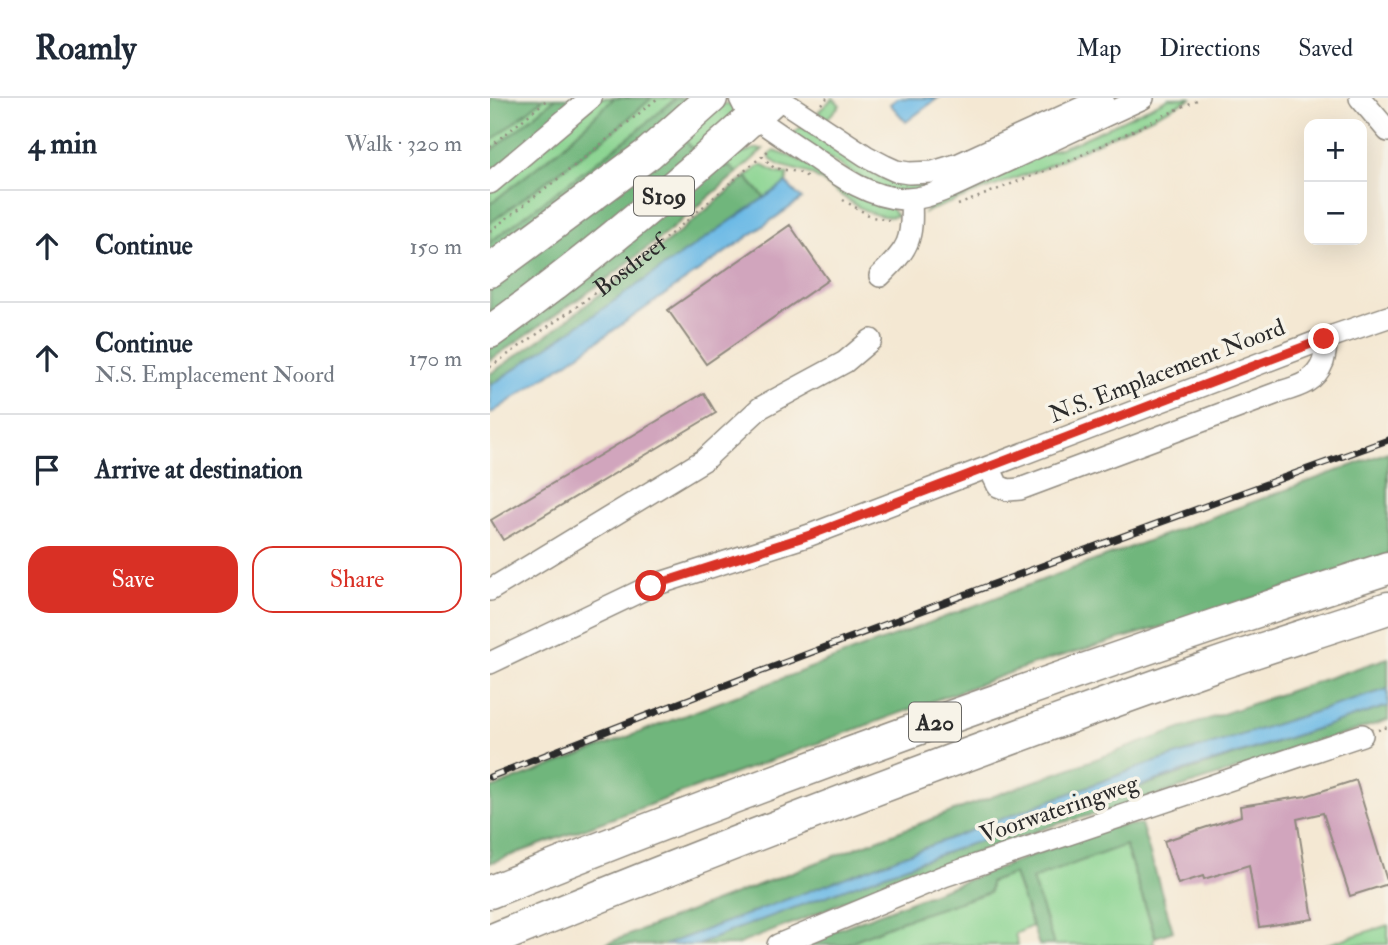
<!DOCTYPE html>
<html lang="en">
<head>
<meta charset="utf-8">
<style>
	body { margin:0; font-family:"IM FELL Double Pica",serif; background:#f2f2f3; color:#1f2937 }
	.controls { position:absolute; right:21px; top:21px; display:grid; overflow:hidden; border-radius:14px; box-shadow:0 7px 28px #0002 }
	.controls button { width:63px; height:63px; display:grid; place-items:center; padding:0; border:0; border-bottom:2px solid #e0e1e3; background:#fff; color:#1f2937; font:35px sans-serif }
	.stop { position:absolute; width:21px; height:21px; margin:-16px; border:5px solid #d93025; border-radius:50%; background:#fff }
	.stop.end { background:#d93025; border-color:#fff; box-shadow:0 2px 7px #0008 }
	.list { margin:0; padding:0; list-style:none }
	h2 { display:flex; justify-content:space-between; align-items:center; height:91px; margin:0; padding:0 28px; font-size:30px }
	h2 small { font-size:23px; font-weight:400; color:#747a83 }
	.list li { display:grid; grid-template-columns:46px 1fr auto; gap:21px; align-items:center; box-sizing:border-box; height:112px; padding:0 28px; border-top:2px solid #e0e1e3 }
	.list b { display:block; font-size:26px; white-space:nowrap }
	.list p { margin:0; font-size:23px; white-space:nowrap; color:#747a83 }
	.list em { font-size:23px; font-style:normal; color:#747a83 }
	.actions { display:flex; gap:14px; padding:21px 28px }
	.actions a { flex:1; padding:16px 0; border:2px solid #d93025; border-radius:21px; text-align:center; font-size:24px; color:#d93025 }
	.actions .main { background:#d93025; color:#fff }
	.icon { flex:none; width:38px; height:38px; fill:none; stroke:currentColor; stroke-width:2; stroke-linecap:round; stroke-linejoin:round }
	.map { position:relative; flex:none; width:898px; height:847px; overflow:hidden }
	header { display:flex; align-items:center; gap:42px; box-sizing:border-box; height:98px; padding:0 35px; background:#fff; border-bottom:2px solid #e0e1e3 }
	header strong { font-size:33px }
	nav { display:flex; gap:38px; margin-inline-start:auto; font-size:24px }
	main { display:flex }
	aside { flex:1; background:#fff }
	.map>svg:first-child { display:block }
	.green { fill:#8ad491; stroke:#5a805e; stroke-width:2 }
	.forest { fill:#6fb67b; stroke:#4d7053; stroke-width:2 }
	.water { fill:#6cbae6; stroke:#4c7288; stroke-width:2 }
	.building { fill:#d1a5bd }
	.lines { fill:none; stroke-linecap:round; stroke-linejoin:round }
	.minor-casing { stroke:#908a7f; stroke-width:24 }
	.highway-casing { stroke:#908a7f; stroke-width:35 }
	.path { stroke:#908a7f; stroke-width:2.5; stroke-dasharray:2 5; stroke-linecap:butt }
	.minor { stroke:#fff; stroke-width:21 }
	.highway { stroke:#fff; stroke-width:32 }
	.rail-casing { stroke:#2b2b2b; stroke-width:7 }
	.rail { stroke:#f7f3e8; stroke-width:4.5; stroke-dasharray:13; stroke-linecap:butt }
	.route { stroke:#d93025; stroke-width:9 }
	.labels { text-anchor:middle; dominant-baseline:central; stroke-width:7; stroke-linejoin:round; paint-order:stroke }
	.shield { fill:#f7f3e8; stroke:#686764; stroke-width:2 }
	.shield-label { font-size:23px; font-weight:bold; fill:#2b2b2b }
	.street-label { font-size:24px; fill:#2b2b2b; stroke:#f7f3e8 }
</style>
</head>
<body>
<header>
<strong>Roamly</strong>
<nav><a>Map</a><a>Directions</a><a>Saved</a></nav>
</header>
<main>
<aside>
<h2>4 min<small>Walk · 320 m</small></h2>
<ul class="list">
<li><svg class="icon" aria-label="ahead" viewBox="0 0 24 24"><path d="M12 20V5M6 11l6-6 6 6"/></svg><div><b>Continue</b></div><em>150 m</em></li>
<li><svg class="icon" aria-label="ahead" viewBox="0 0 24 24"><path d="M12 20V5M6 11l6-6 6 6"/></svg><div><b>Continue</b><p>N.S. Emplacement Noord</p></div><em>170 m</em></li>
<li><svg class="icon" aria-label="arrive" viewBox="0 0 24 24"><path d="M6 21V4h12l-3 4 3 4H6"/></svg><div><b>Arrive at destination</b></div></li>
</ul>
<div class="actions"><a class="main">Save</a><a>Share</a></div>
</aside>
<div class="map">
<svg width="898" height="847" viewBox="0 0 898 847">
	<rect width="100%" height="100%" fill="#f7f3e8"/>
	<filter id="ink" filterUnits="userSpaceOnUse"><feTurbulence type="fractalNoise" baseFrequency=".0143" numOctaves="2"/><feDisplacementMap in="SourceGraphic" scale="14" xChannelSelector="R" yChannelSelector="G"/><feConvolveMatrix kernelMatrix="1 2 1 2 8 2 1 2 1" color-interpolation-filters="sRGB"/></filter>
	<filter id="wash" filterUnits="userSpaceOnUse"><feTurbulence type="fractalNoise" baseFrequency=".00686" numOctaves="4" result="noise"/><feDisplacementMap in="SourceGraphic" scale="28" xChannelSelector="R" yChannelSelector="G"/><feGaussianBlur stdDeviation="1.57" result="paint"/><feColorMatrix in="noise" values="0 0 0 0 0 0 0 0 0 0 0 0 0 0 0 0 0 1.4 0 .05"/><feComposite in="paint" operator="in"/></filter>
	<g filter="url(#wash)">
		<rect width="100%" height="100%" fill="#f4e8d3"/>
		<path class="green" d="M0 0H195L0 151Z
			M343 0 350 7 337 21 328 14Z
			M679 0H702L553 70 435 114 439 109 445 105 553 56 589 43Z
			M236 5 257 18 210 62 190 35Z
			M313 27 389 78 410 85 431 88 432 93 390 92 302 37Z
			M264 51H273L264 60 247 75 240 69 231 68 247 57Z
			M284 53 305 60 400 109 407 118C375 124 348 91 322 77 309 70 284 71 279 57Z
			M272 67 287 75 298 76 296 85 275 100 256 79 268 69Z
			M635 747 665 839 663 844 665 847H564L541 781Z
			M524 776 542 828 525 836 528 847H353L500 784Z
			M898 827V846L835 847Z"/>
		<path class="forest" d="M0 0H54L0 44Z
			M66 0H99L0 88V54Z
			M124 0H162L124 33 0 125V106L71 50Z
			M186 0H203L159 38 0 161V144L146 34Z
			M190 35 210 62 0 222V186Z
			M231 68 240 69 247 75 179 133 113 184 0 262V246Z
			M256 79 275 100 0 288V276L64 232 186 137Z
			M898 354V457L712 517 544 566 0 765V691L563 478Z
			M898 560V591L653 668 175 847H113C373 746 633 647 898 560Z
			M898 608V622L631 709 567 726 375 794 316 820 246 847H208C310 804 416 768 521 732 646 690 772 648 898 608Z
			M651 726 683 833 666 839 635 747 542 781 564 847H549L524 776 500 784V794L411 823 353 847H306L617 729Z"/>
		<path class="water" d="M408 0H448L416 24 400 6Z
			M296 85 312 101 75 266 0 316V288Z
			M898 591V608L700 671 428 764 241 833 208 847H175L653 668Z"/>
		<g id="blocks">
			<path class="building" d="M300 127 338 182 216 266 178 212Z
				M214 295 226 315 13 442 1 422Z
				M866 682 898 786 860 798 833 715 807 721 823 821 769 829 759 767 714 781 713 778 688 786 674 743 751 718 750 708 816 698Z"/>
		</g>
	</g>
	<g filter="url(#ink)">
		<use href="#blocks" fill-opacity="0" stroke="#908a7f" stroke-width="2"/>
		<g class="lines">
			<g class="minor-casing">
				<path id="minor" d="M250 0 255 10 263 18C281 31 299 43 317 55 346 75 376 99 413 101 429 102 445 96 459 90L653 0
					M288 0 376 58 395 68 406 73 419 75 443 74 469 66 613 0
					M870 0 898 33
					M0 85 101 0
					M390 178C419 150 423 143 421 101
					M499 369 508 388 518 392 530 391 787 295C807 289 825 285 833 264 835 256 837 249 834 241
					M0 492 214 362 270 310 355 264 381 242
					M0 565 161 488 320 437 834 241 898 219
					M288 847 454 778 872 637"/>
			</g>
			<g class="highway-casing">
				<path id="highway" d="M0 173 158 56 221 0
					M0 234C100 162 193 83 284 0
					M0 794C295 675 595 568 898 470
					M0 843C238 745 479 654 722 568 780 548 839 530 898 510"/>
			</g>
			<g class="path">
				<path d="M331 6 337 0"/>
				<path d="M0 49 59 0"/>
				<path d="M272 58 284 70 308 74 318 79"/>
				<path d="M353 102 382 119 404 123"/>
				<path d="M468 107 577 64 711 0"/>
				<path d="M0 133 78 73 168 0"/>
				<path id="s1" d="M0 269 89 207 186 132 279 52"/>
				<path d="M888 632 898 629"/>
			</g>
			<use href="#minor" class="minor"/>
			<use href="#highway" class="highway"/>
			<g class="rail-casing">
				<path id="rail" d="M0 679C297 561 597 450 898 342"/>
			</g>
			<use href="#rail" class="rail"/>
		</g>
	</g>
	<g class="lines" filter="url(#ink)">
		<path class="route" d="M161 488 320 437 834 241"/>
	</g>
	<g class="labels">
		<g class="shield">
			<rect x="144" y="78.5" width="60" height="39" rx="5"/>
			<rect x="419" y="604.5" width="52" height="39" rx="5"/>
		</g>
		<g class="shield-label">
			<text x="174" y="98">S109</text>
			<text x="445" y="624">A20</text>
		</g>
		<g class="street-label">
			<text stroke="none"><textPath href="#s1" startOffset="173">Bosdreef</textPath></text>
			<text transform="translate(677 273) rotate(-21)">N.S. Emplacement Noord</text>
			<text transform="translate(569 711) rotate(-19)">Voorwateringweg</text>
		</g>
	</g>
</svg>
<div class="controls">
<button>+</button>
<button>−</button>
</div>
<div class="stop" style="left:161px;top:488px"></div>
<div class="stop end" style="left:834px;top:241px"></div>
</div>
</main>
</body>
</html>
